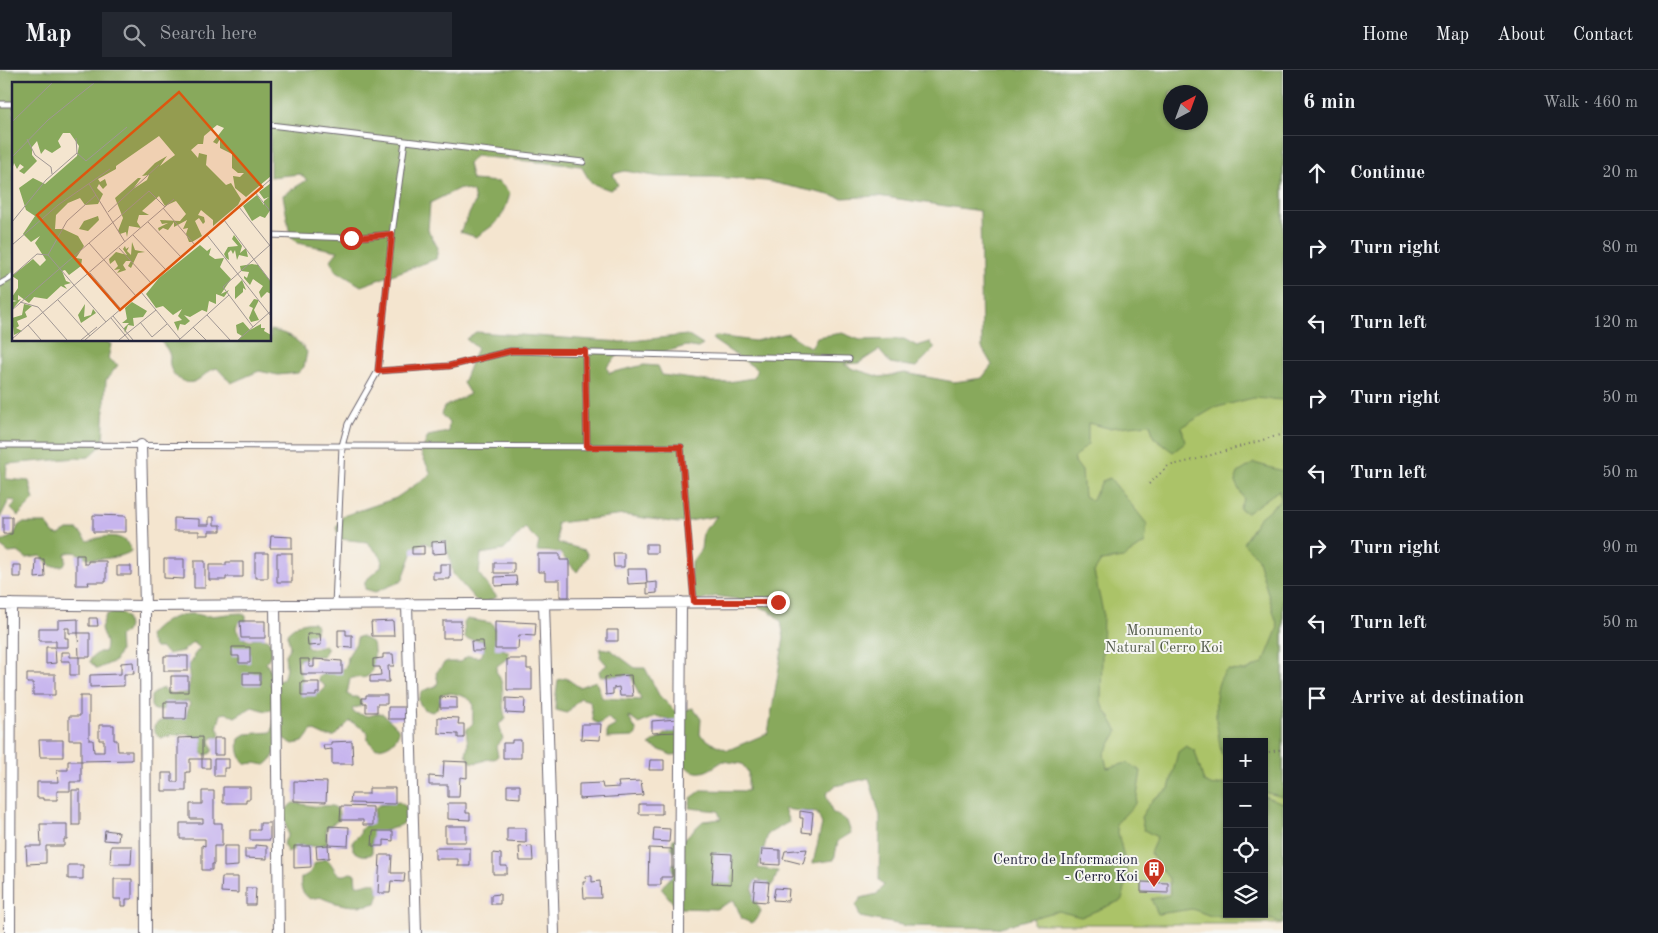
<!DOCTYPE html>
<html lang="en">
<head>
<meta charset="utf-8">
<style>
	body { margin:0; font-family:"Old Standard TT",serif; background:#242831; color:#f1f3f6 }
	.controls { position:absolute; right:15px; bottom:15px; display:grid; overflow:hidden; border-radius:0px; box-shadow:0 1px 4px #0004 }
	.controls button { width:45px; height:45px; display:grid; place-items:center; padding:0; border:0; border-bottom:1px solid #363941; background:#171b24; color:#f1f3f6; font:25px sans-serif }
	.compass { position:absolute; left:1163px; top:15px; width:45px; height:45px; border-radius:50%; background:#171b24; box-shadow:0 1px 4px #0004; rotate:41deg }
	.stop { position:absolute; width:15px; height:15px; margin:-11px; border:4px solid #c8321e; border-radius:50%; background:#fff }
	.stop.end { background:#c8321e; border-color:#fff; box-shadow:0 1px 5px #0008 }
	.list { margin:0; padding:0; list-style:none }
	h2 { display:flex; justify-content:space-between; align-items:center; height:65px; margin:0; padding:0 20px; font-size:21px }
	h2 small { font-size:16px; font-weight:400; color:#9ea1a6 }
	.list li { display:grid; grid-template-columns:32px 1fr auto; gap:15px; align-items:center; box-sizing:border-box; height:75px; padding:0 20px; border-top:1px solid #363941 }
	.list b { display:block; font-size:19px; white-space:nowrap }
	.list em { font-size:16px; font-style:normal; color:#9ea1a6 }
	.icon { flex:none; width:28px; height:28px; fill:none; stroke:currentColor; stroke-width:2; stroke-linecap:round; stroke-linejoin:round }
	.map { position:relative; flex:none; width:1283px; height:863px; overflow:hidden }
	header { display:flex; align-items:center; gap:30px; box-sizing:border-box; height:70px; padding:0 25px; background:#171b24; border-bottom:1px solid #363941 }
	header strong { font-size:24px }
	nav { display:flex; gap:28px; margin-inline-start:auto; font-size:18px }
	.search { width:350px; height:45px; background:#242831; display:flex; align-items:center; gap:12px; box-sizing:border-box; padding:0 18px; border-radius:0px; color:#9ea1a6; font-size:19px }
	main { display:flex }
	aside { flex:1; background:#171b24 }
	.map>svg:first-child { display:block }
	.green { fill:#abc368; stroke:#667252; fill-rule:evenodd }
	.forest { fill:#88a95c; stroke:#55664c; fill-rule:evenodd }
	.building { fill:#c7b5ee }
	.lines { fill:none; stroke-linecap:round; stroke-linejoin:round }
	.lane-casing { stroke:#6c666f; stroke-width:7 }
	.street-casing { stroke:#6c666f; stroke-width:12 }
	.path { stroke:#6c666f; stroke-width:2; stroke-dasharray:1 4; stroke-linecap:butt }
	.lane { stroke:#fff; stroke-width:5 }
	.street { stroke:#fff; stroke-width:10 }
	.route { stroke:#c8321e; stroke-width:6 }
	.labels { text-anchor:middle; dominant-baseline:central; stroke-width:4; stroke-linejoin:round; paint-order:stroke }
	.park-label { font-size:15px; fill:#525a4b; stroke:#f6f6f2 }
	.poi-label { font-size:15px; fill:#22223b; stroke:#f6f6f2; text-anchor:end }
	.inset-road { fill:none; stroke:#a09794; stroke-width:1 }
	.view { fill:#de560e; fill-opacity:0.15; stroke:#de560e; stroke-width:2.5 }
	.inset-edge { fill:none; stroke:#22223b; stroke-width:2.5 }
</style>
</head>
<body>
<header>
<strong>Map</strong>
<div class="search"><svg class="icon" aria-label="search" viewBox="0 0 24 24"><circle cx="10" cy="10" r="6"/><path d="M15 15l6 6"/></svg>Search here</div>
<nav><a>Home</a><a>Map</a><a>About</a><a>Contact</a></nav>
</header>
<main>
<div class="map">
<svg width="1283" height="863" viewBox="0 0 1283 863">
	<rect width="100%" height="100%" fill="#f6f6f2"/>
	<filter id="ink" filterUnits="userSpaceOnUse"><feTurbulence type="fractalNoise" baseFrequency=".02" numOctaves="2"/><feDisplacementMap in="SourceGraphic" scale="10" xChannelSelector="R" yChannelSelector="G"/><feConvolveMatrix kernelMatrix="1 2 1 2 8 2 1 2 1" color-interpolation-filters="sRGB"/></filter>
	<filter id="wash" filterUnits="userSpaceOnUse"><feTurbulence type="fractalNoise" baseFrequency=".0096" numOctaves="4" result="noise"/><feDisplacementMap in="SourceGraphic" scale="20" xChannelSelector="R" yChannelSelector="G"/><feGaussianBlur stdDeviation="1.12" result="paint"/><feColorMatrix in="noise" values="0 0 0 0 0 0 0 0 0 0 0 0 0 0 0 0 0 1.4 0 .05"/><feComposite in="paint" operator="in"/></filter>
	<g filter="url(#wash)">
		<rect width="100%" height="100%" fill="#f4e5cf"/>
		<path class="green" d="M1283 0V854H1033L1070 41ZM1170 22H1200V52H1170ZM1227 672H1264V844H1227Z"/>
		<path class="forest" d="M0 0H1283V330L1253 328 1214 338 1182 357 1185 373 1173 382 1154 368 1150 354 1108 358 1088 353V374L1073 389 1082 401 1084 426 1092 431 1102 411 1110 408 1147 454 1145 473 1123 488 1101 491 1094 502 1103 542 1101 633 1118 661 1104 684 1107 698 1127 693 1141 701 1136 733 1116 754 1128 805 1122 830 1081 847 1058 841 997 858 907 856 860 847 856 835 861 828 877 824 884 815 879 810 880 746 869 708 835 716 826 724 832 742 847 751 851 763 838 771 834 790 813 793 822 754 817 743 784 739 789 752 768 764 758 798 778 801 774 812 771 816 757 809C748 820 755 830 761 841L757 849 751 853 742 849 734 830 716 839 677 838 661 818 674 804 671 795 681 791 671 777 673 769H684L703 751 721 749 718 741 689 738 691 728 702 720 748 721V702L742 694 723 691C709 700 699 709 684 695L685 684 671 685 649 675 675 658 674 651 656 646 639 654 628 646 637 662 634 667 607 668V660L616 655 608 648 599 654 593 651 590 631 580 628 567 643 556 640 555 632 558 610 566 608 579 617 596 611 602 628 641 630 631 605 600 606 599 601 607 595 600 587 601 578 611 580 635 598H645L659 625 676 642 693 638 701 649 700 665 712 673 728 680 768 663 784 568 781 551 768 540 736 529 716 526 700 531 691 524V493L701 479 703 462 717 446 678 453 624 445 557 453 558 473 585 480 588 486 577 502 559 482 537 481 539 472 525 458 504 480 481 484 479 504 497 527 480 535 453 504 449 484 424 472 414 479 402 511 375 522 365 519V511L381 497 382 488 367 472 340 469 336 458 343 446 396 428 431 404 421 383 428 366 448 362 449 353 441 344 444 337 470 324 463 313 477 278 466 269 476 262 622 272 687 265 703 275 698 278 686 276 654 285 621 282 607 297 609 303 644 295 658 296 662 305 722 313 753 308 758 300 713 270 715 266 755 271 788 263 811 278 817 267 842 263 860 270 904 269 917 276 930 272 935 278 916 297 890 293 879 280 859 293 844 294 851 298 880 307 905 303 954 312 982 308 992 295 982 278 980 141 878 126 843 128 766 111 714 107H661L625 101 613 104 618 115 610 120 591 113 581 96 475 86 468 94 472 110 499 112 510 123C504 148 498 153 476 167L460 162 475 132 473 122 460 118 430 133 428 160 438 178 436 189 361 216 335 200 331 190 338 181 297 173 290 165 283 125 307 110 300 104 270 107V14H14V270H104L111 274 108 289 118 295 106 310 103 374 89 387 7 394 6 409 29 411 34 430 18 446 11 439 16 431 9 430 0 448ZM1170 22H1200V52H1170Z
			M270 260C287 263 297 268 307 282L304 297 298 303 278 305 259 301 231 313 217 298C205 301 203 309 193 312 183 315 171 305 170 295 169 292 170 290 170 287 169 280 164 275 159 270H270Z
			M1254 393 1283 401V727L1264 722V672H1227V688L1221 683C1218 659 1208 618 1227 600L1246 601 1264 592 1278 557 1257 487 1243 473 1259 448 1281 430 1279 420 1247 443 1239 438 1244 429 1235 412 1238 403Z
			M22 453H46L54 464 59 465 67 460H78L88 471C102 466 120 462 130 476L131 481C125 487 96 491 88 488 79 485 75 479 65 484L66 489 65 494 61 496H51L41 486 26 488 18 482 9 483 0 476 1 472 14 465 18 456Z
			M111 543H122L126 547 128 556 126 562 119 566 120 581 115 591 97 599 90 592 91 588 99 582H104C109 572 103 568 101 558L106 545Z
			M242 543 246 546V551C228 552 238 569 251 571L254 568C275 565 274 581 266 593L273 605 270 610V615L283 609C287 600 286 594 285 585L290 577 287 563C294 556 304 550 314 552L317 556 316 561 308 566 306 576 310 579 325 575 328 578 323 586H308L299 590 297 594 303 609 300 618 301 623 305 626 323 621 325 616 318 610 319 606 343 599 347 595 348 586 356 573 357 568 361 566 373 573C375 580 375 605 366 607 361 609 356 606 350 609L347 624 352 627H357L361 631V636L352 639 354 643 369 646 378 643 383 644 397 657 399 662C395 673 387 678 375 678L368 671 367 661 350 651 335 666H325L312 660 303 672 293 674 281 667C277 678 275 689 265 695L255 693 246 694C239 689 237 677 239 669L246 664 272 662 276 639 266 641 252 637 235 647 226 643 221 644 217 658 220 662 219 667H214L210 670 213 680 210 684 205 685 201 683V669C188 661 174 665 160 668L154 661V656C165 644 175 653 186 647L190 633 187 631C175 632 166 642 154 640L151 636V626L158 620 163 618 171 624 187 623 190 612 188 597 193 590 194 585 200 578 193 572 183 581 168 584 161 578H155L150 570 149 566C159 553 177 543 194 544 198 544 202 546 206 546 218 546 230 543 242 543Z
			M467 549 492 553 497 564 500 577 508 582 509 587 497 596 496 601C508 618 499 631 506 649L499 654 503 669 496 676 498 686 494 689C486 687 480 695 471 692L466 684 468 675 466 660 473 653C472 647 474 637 472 632 468 626 449 621 442 624L437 639 432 642 423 639 418 630 422 621 436 616 438 612 436 603 445 592H460L468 586 478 587 482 585 485 575 483 571C477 569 471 571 465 568L464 553Z
			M1186 676 1195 681 1204 712 1213 716 1227 713V844H1264V726L1283 733V853L1258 846H1211L1192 839 1158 844 1151 829 1170 825 1169 809 1150 783 1157 767 1144 760 1141 747 1153 729 1169 719 1178 682Z
			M399 732 408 738 409 748C400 761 382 757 372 769V784C365 787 359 785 353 780V771L360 764 361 759 364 756 369 755 373 752 375 738 379 735Z
			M293 733C300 733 306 735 313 736 323 738 341 729 339 750L326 758 327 773 324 777 299 775 288 783 283 774 288 765C286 752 280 742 293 733Z
			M324 789 328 790C336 799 337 810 350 803L355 804 356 815C363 817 368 811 375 813L379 824 376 833C357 839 337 835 320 827L310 829C302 823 300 818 301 808L310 803 314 794Z"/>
		<g id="blocks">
			<path class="building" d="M93 445 126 446V462H93Z
				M3 447H12V464H3Z
				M209 447H214V455H221V461H209V465H199V461H174V448L199 449V455H209Z
				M271 466 292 467V478H270Z
				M446 471 447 483 432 484V472Z
				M646 474H657V483H646Z
				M424 476V484H412V477Z
				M255 483H268V508H255Z
				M277 483H292V512H277Z
				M613 483H624V497H614Z
				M538 484H560V490H569V527H560V510H545V502H538Z
				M76 485H84V494H88V491H106V512H88L89 515H76Z
				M36 489H44L45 507 35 508Z
				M164 489H184V509L164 508Z
				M194 491H205V518H194Z
				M226 492H243V507H226V510H209V495H226Z
				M494 493H514V503H494Z
				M440 494H450V509H433V502H440Z
				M13 495H21V507H13Z
				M117 496H131V505H117Z
				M627 499H646L647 513 628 514Z
				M516 506 517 515 495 516V507Z
				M657 512V523L647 524V513Z
				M89 548H97L98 556H89Z
				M78 549V563H69V558H65V568H68V577H56V571H39V558H58V550Z
				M240 551H265V568H241Z
				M393 551 394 566H372L371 552Z
				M443 551H461V568H443Z
				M495 551 536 553 535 566 519 565 518 579H495Z
				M338 560H346V565H352V578L338 577Z
				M607 560H618V571H607Z
				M78 563H90V587H79Z
				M307 564H320L321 575 308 576Z
				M471 571H483L484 581H472Z
				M46 577H55L56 593 46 594Z
				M232 577H250V593H239V586H232Z
				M61 582H70V587H79V605H70V591H61Z
				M383 584H393L394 596H388L389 612H370V606L381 605 380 597H373V589L383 588Z
				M164 586H188V601H164Z
				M300 589H309V597H314V589L342 591V604H301Z
				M507 589H527V599H532V620H507Z
				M133 592 134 604H124V616L90 617V605L121 604V593Z
				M243 603H260V615H243Z
				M27 604H55V625H33V613H27Z
				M631 605 633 626H620L619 617 613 618V624L606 625 605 607Z
				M171 606H188V622H171Z
				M301 612H319V623H316V626H301Z
				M366 625H387V634H377V642H366V633H362V628H366Z
				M80 626H89V670H93L94 682H104V670H99V655H114V670H117L118 681H132V690L81 691V670H69V646H80Z
				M440 627 457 628V638H440Z
				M506 628 525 629 524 644 506 643Z
				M164 632H187L186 649H164Z
				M388 637H406V649H388Z
				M438 647 459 648 458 654H464V668H458V664L438 663Z
				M677 649 678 662 652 663V651Z
				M582 654H601L600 670 581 669Z
				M202 667V689H190V702H186V721H162V703H172V712H178V668Z
				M214 668H224V685H214Z
				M39 670H63V687H40Z
				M512 670H521V688H503V673H512Z
				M352 671 353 694H332V679L324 680 323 675H331V672Z
				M202 689H210V698H202Z
				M214 689H229V698H224V706H214Z
				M650 690H664V700H649Z
				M68 691H81V712H70V721H57V730H43V728H37V712H58L57 700H68Z
				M444 691 467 692V708L460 707 459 727H448V715H429V706L443 707Z
				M294 711 327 712 326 732 294 731Z
				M641 711 643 725 579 729V714L602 713 603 718 619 717 618 712Z
				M507 715H520V728L507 727Z
				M223 717H250V729H246V733H223Z
				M369 718H395V734L350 733 351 724H369Z
				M72 720H80V755H72Z
				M202 721H214V753H222V776H214V794H212V800H202V775L205 776V769H180V753H203V749H190V734H202Z
				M448 733H466V743H470V750L448 749Z
				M639 734H662V744H639Z
				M341 736 373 737V755H363V750H340Z
				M800 741 813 743 811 763 802 762 803 748H800Z
				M260 753H270V770H250V760H260Z
				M40 754H67V769H64V776H46V793L27 794 26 776H41Z
				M329 756 349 757 348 776 328 775 329 788 317 789 316 776 328 775Z
				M445 756H466V772H445Z
				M507 758H526V773L507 772Z
				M654 758 670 759 669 772 653 771Z
				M105 760 119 762 118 771 104 770Z
				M373 761H393V771L384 770V776H372Z
				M255 775 267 776V789L245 788V779H255Z
				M111 776H132L131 794H110Z
				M224 776H238V796L224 797Z
				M294 776H310L311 797 294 798Z
				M532 776 533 791H520L519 777Z
				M435 778H470V796H458V789H435Z
				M649 778 672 779V807H661V815H648Z
				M762 779 780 780V795L761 794Z
				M807 779 803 794 783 789 785 781Z
				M493 783 501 784V796H507V804H493Z
				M714 783 732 784 731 814 712 813Z
				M380 785H392L391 803H405L404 812 391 811 390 823H378Z
				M68 795H83V809H68Z
				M585 806H592V812L600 811 601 828H584L583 812H586Z
				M222 807H238V823L221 822Z
				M114 809H132V829H126V836H121V829H114Z
				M755 811 769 812 767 832 753 831Z
				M1141 812 1168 813V823L1141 822Z
				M246 818H256L255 835H246Z
				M775 818 789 819 788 831 773 830Z
				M500 824V834H491V825Z"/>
		</g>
	</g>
	<g filter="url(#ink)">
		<use href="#blocks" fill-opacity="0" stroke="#6c666f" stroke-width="1"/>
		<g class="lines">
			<g class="lane-casing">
				<path id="lane" d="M0 34H14
					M270 55 583 92
					M270 165 351 168 392 164
					M0 214 14 206
					M585 281 587 377
					M378 301 449 296 511 281 849 289
					M0 375 681 377 694 532
					M335 535 342 376 348 354 378 301 392 164 405 71"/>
			</g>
			<g class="street-casing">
				<path id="street" d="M141 375 145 536 146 863
					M544 533 554 863
					M0 534 145 536 778 532
					M407 534 416 863
					M275 535 279 863
					M10 863 11 534
					M679 863 681 532"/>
			</g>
			<path class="path" d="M1149 414 1168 396 1194 390 1283 364
				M1264 683 1283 679
				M1222 694 1227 693"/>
			<use href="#lane" class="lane"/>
			<use href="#street" class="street"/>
		</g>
	</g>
	<g class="lines" filter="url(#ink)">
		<path class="route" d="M351 168 392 164 378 301 449 296 511 281H585L587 377H681L694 532H778"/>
	</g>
	<defs>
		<g id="building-pin" transform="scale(1.125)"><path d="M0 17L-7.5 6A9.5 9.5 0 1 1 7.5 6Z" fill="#c8321e" stroke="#f6f6f2"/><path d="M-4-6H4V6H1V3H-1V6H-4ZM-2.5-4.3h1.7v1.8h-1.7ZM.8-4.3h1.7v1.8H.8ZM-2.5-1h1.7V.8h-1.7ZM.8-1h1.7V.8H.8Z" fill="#fff"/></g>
	</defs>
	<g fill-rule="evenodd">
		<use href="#building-pin" x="1154" y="799"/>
	</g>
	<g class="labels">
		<g class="park-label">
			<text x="1164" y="561">Monumento<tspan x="1164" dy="17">Natural Cerro Koi</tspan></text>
		</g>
		<g class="poi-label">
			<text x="1138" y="790">Centro de Informacion<tspan x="1138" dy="17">- Cerro Koi</tspan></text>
		</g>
	</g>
	<g transform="translate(12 12)">
		<rect width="259" height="259" fill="#f4e5cf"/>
		<path d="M0 1H259V94L234 115 223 106 221 94 228 95 232 91H226L220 86V72L208 66V57L205 62 201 60 212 46 205 43 192 54 191 62H186L179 68 186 76 187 71 195 73 194 83 214 103 219 101 229 117 226 123 201 144V138L189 128 186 133 192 135 193 140 191 142 187 136 183 139 190 154 180 160H177L174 152 176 146 171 147 175 138 162 145V140L156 148 151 146 147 149 146 146 156 141 150 142 148 138 168 139 174 132 164 119 153 124 147 114 130 129 137 133H127L125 140 129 146 117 144 115 155 114 150 108 152 106 149 111 136 103 116 126 96H129L121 107 135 98 137 93 130 94 143 81 155 74 148 84 163 73 147 54 104 84V87L86 97 88 100 93 97 95 103 91 107 87 102 85 106 91 112 86 122 73 123 68 116 56 121 44 133 43 147H51L66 154 72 164 64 176 70 177 69 184 57 193 53 188 50 189 54 199 59 201 52 203 55 207 49 204 35 217 22 215 17 221 6 213V218L9 217 0 228V220L5 219 0 218V215L6 206V198L0 194 21 177 28 184 34 178 23 161 28 154 19 160 11 152 23 134 14 128 7 106 21 96 33 102 65 74 67 64 58 51H51L46 59 49 65 40 71 33 67 29 72 25 59 20 65V73L25 79 12 92 7 89 12 85 8 82 5 87 2 81 0 88ZM259 101V127L253 136 248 134 240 139 231 124 245 113 252 123V119L257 115 252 117 247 110ZM86 134 87 138 76 149 67 147 72 139ZM222 153 230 164 228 171 234 166 236 175 227 173 225 178 223 168 221 172 219 168 216 171 217 178 214 176 212 172 216 165 226 164 220 157ZM120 160 123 168 133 170 126 171 119 186 116 184 119 179H114L111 183 114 188 105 191 108 187 102 188 106 184 103 178 98 182 97 177 104 170 115 173 111 167 113 164 114 167 117 165 115 169 119 173ZM188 163 195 169 199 166 197 173 203 177 212 176 208 185 219 197 209 212 217 208 212 215 204 212V222L197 219 195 230 190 228 178 235 172 233 178 239 173 243 168 242 166 249 162 240 170 238 166 234 170 227 161 233 151 224 144 226 134 212 147 196ZM240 182 246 183 259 200V212L255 210 249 216 247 210 251 204 241 197 238 203 232 196V194L235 196 237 190 229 189 228 184ZM230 198 234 208 231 206V210L223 217V205ZM242 217 247 218 242 228 247 238 239 240 237 236 241 226 237 224ZM120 220 135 229 131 235 121 236 122 244 116 243 113 251 112 246 117 241H110L115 237 113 226ZM12 222 20 224 13 230 15 235 5 239 7 244 4 246 10 249 2 253 0 236 10 233ZM73 222 72 235 79 233 81 227 84 231 69 241 66 233ZM231 240 238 248 249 242V246H253L252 249 259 253V258H226L230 254 225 251 224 243Z" fill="#88a95c"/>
		<path class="inset-road" d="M0 40 40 1M64 56 65 71 74 79 115 45M15 57 23 73 39 85 40 92M0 75 36 38 82 1M77 102 113 160M243 110 259 130M227 125 259 165M151 126 183 163M96 130 147 83M212 138 259 200M0 140 34 98 65 71M136 140 169 175M121 153 154 188M195 153 259 234M77 161 124 214M0 163 46 123 98 87M107 166 139 201M36 173 55 139 84 113M78 191 108 226M0 194 25 172 36 173 94 240M129 210 168 257M46 218 78 254M8 220 26 225 55 258M0 228 137 109 153 125M195 233 218 258M101 234 121 258M99 236 117 258M128 240 140 255 155 242M16 243 29 258M181 245 194 258M241 245 211 205 259 162M0 257 162 117M69 258 85 245M73 258 259 97M107 258 144 228M167 258 217 213M226 258 259 229"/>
		<path class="view" d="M167 10 250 105 108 228 25 133Z"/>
		<rect width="259" height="259" class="inset-edge"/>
	</g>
</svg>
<div class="controls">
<button>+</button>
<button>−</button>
<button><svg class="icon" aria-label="locate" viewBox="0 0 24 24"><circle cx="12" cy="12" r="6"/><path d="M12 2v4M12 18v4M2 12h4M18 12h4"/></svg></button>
<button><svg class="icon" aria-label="layers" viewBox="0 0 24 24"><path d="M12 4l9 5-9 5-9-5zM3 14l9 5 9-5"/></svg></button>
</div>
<svg class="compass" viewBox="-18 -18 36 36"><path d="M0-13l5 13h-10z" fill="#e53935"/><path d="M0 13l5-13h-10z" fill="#9ea1a6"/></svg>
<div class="stop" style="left:351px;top:168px"></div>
<div class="stop end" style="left:778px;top:532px"></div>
</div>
<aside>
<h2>6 min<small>Walk · 460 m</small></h2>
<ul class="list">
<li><svg class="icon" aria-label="ahead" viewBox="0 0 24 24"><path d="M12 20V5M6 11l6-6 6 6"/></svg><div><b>Continue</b></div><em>20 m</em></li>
<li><svg class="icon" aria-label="right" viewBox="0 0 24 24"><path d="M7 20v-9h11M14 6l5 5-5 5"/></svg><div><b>Turn right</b></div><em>80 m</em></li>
<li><svg class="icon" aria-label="left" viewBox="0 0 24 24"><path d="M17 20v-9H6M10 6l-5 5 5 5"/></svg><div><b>Turn left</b></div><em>120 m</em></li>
<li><svg class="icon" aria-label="right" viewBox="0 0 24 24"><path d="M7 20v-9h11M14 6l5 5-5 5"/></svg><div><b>Turn right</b></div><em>50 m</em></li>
<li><svg class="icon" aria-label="left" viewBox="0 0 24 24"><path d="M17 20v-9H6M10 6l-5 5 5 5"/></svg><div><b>Turn left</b></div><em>50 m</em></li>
<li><svg class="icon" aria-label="right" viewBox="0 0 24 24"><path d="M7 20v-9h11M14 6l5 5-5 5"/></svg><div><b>Turn right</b></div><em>90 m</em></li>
<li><svg class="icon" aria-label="left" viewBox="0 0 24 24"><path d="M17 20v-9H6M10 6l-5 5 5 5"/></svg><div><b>Turn left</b></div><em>50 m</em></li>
<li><svg class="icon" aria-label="arrive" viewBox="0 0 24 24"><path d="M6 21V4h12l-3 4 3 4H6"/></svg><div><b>Arrive at destination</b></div></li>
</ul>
</aside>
</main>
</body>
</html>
